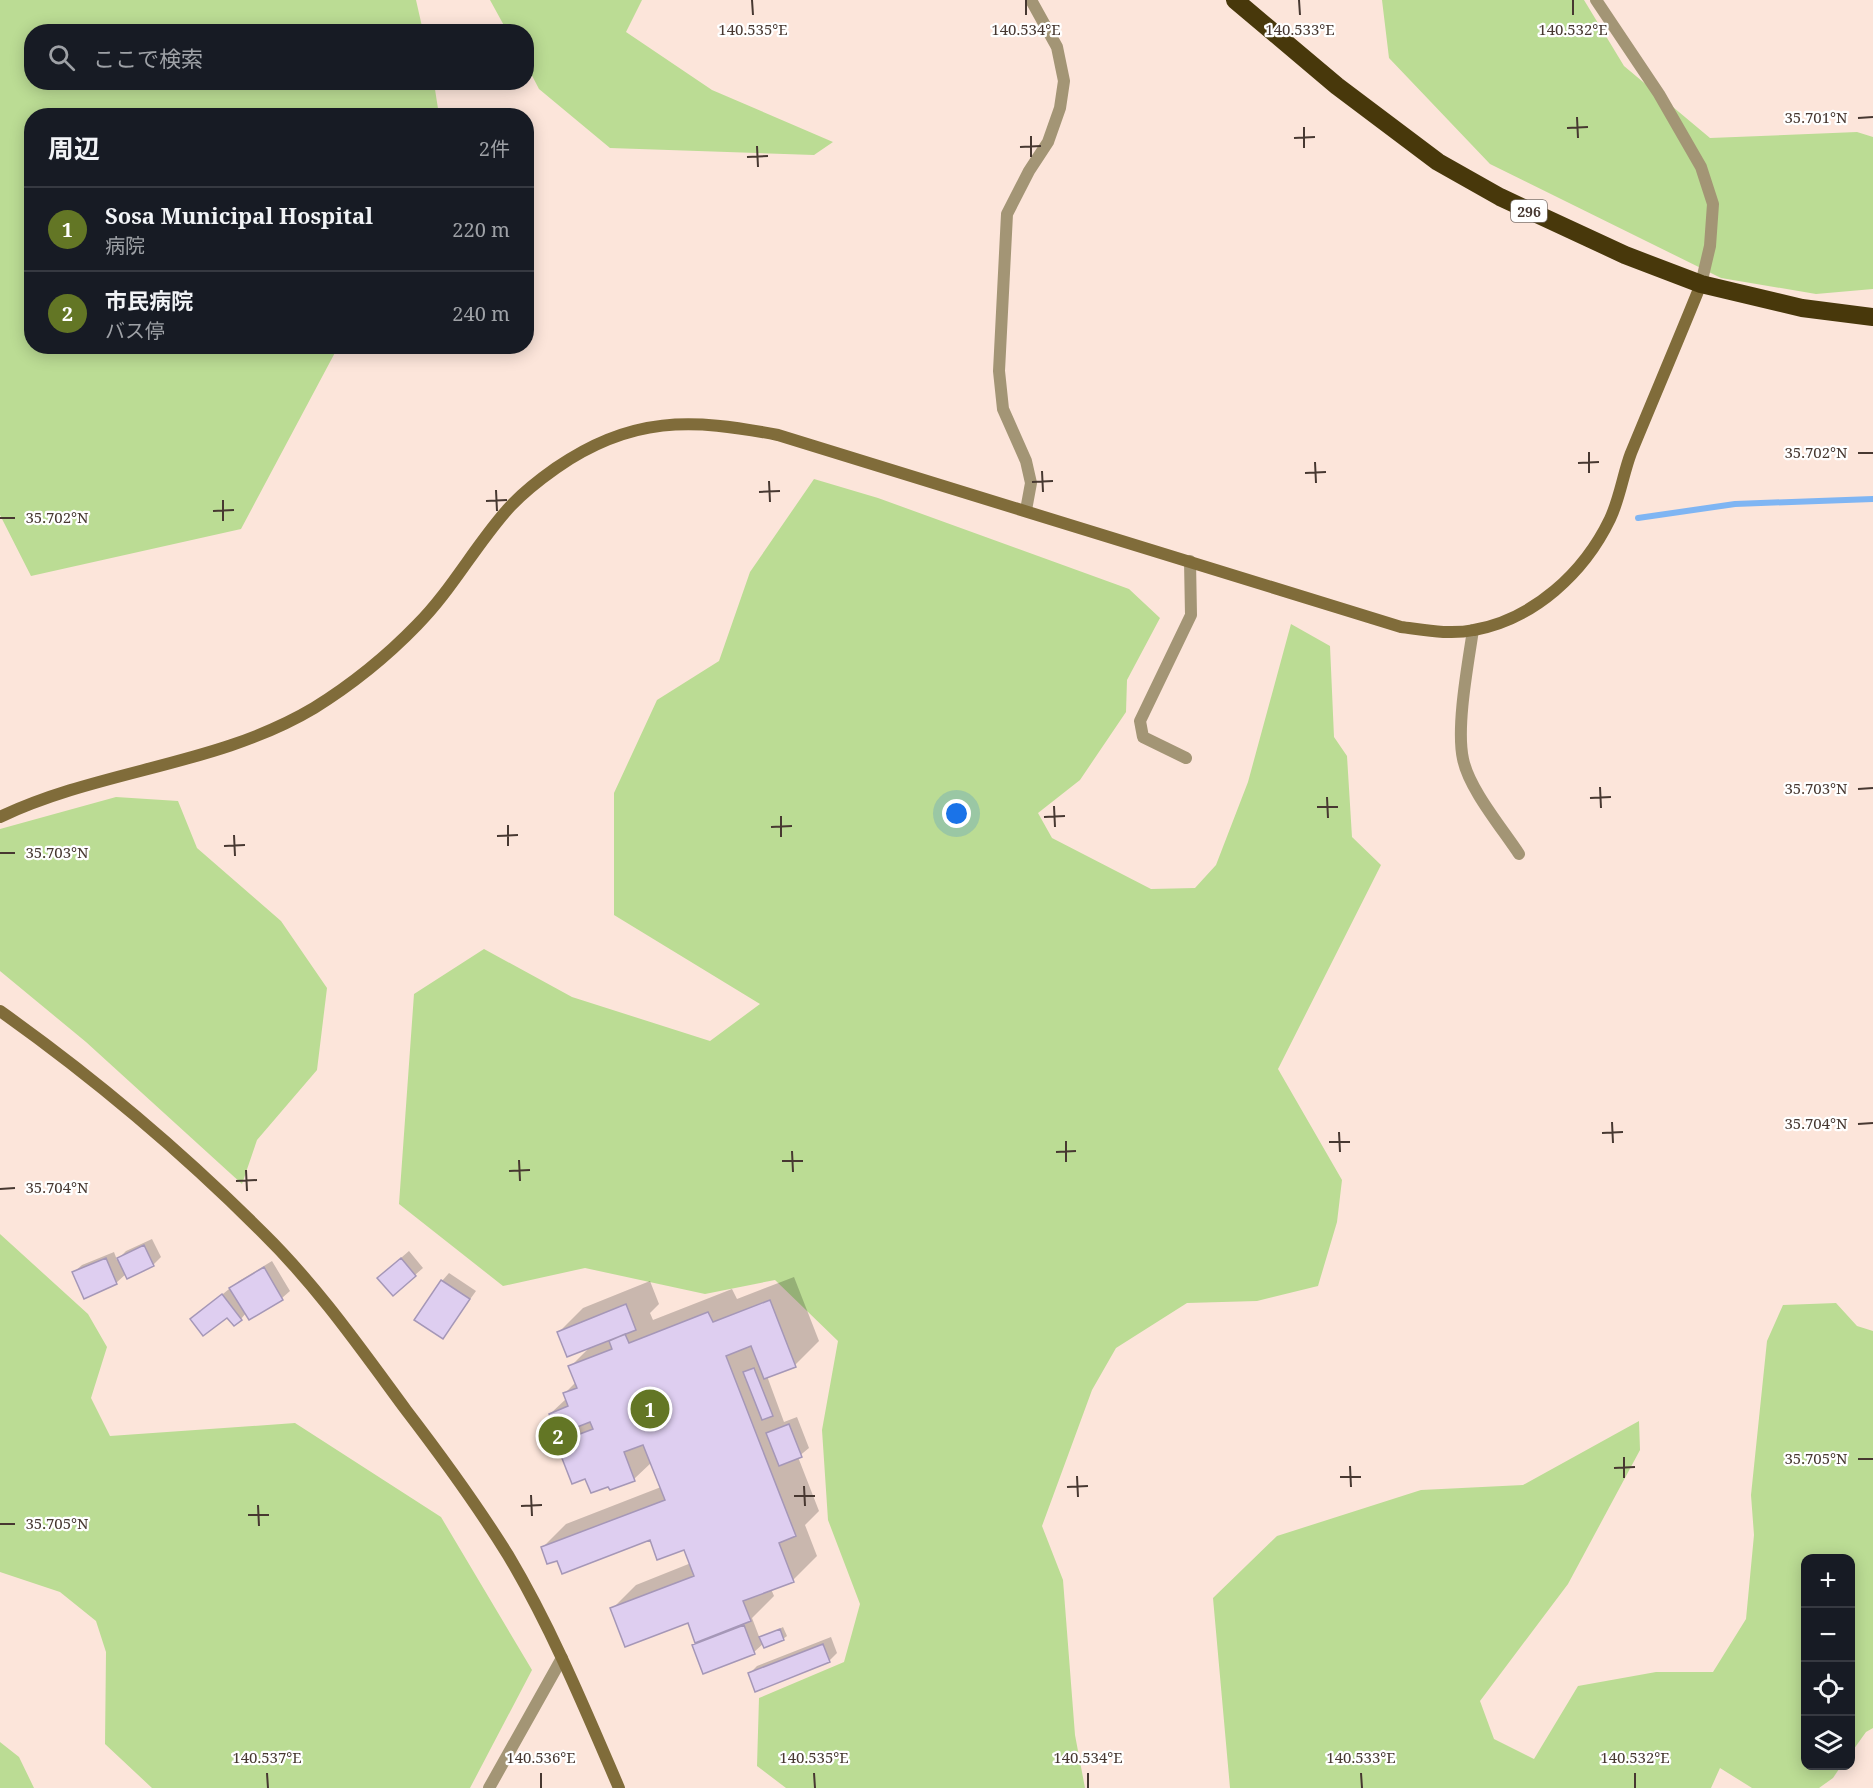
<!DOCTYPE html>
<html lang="ja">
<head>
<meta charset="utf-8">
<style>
	body { margin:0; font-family:"Noto Serif","Noto Sans JP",serif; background:#20242c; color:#f1f3f6 }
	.controls { position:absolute; right:18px; bottom:18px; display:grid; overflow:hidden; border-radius:12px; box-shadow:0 3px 15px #0003 }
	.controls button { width:54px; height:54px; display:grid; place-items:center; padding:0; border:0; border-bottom:2px solid #363941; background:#171b24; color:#f1f3f6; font:30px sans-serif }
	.you { position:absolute; left:957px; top:814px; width:21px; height:21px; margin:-15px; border:4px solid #fff; border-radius:50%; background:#1a73e8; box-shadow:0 0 0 9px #1a73e833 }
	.badge { display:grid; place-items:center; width:39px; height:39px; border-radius:50%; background:#637625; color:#fff; font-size:20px; font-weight:700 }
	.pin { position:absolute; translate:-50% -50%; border:3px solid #fff; box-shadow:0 2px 6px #0006 }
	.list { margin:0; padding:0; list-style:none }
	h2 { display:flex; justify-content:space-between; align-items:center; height:78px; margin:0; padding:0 24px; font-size:26px }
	h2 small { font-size:20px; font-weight:400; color:#9ea1a6 }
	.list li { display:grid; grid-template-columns:39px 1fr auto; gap:18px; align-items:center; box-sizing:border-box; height:84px; padding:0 24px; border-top:2px solid #363941 }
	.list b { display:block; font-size:22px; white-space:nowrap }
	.list p { margin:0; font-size:20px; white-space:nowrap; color:#9ea1a6 }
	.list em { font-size:20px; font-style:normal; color:#9ea1a6 }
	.icon { flex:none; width:33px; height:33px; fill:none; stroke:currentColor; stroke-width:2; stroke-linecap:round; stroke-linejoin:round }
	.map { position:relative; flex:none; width:1873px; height:1788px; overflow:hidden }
	.search { position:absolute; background:#171b24; box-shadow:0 3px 15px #0003; left:24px; top:24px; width:510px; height:66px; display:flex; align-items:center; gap:15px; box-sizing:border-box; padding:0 21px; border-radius:24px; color:#9ea1a6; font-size:22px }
	.panel { position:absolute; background:#171b24; box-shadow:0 3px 15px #0003; left:24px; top:108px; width:510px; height:246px; border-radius:24px }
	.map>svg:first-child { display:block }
	.green { fill:#bbdc94 }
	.shadow { fill:#0003 }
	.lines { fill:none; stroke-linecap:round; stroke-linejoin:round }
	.stream { stroke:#7fb5f3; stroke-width:6 }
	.building { fill:#decef0; stroke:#a597b7; stroke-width:1.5 }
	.street { stroke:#a39575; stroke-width:12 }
	.secondary { stroke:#806c3a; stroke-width:12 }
	.highway { stroke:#48380b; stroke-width:18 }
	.ticks { fill:none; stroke:#473831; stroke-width:2 }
	.labels { text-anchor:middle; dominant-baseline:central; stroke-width:4.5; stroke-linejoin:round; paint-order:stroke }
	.shield { fill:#fff; stroke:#7e746f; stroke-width:1.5 }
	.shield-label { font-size:14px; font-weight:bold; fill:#473831 }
	.ticks-label { font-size:15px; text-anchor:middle; fill:#473831; stroke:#fff; stroke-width:4.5; stroke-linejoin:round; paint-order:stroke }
</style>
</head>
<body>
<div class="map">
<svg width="1873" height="1788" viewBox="0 0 1873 1788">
	<rect width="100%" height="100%" fill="#fce5da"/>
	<path class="green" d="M0 0H416L423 31 32 32V82L434 83 439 115 32 116V346L338 347 241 529 31 576 0 515Z
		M490 0H642L626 32 712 90 833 142 814 155 610 148 539 89 527 66 526 32 507 31Z
		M1382 0H1584L1624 66 1710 138 1857 132 1873 137V289L1816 294 1721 278 1490 164 1389 58Z
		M814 479 878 498 1129 589 1160 618 1127 680 1126 712 1080 780 1038 813 1052 838 1151 889 1195 888 1216 865 1248 782 1291 624 1330 646 1334 737 1347 756 1352 837 1381 865 1278 1069 1342 1180 1337 1222 1318 1286 1257 1301 1187 1303 1116 1348 1092 1390 1042 1526 1063 1580 1075 1735 1085 1788H786L757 1766 759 1698 844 1662 860 1604 828 1520 822 1430 838 1341 775 1280 705 1294 585 1268 503 1286 399 1204 414 994 484 949 572 997 710 1041 760 1004 614 915V793L657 700 719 661 750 572Z
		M116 797 178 801 197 848 281 921 327 988 317 1070 257 1140 242 1184 86 1042 0 971V829Z
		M0 1234 88 1314 107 1347 91 1398 110 1436 295 1423 441 1517 532 1670 470 1788H152L105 1744 106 1652 96 1621 60 1592 0 1572Z
		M1836 1303 1857 1326 1873 1331V1728L1866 1732 1851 1753 1850 1558H1806V1766H1841L1833 1778 1819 1788H1752L1720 1768 1711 1788H1230L1213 1598 1277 1536 1421 1490 1523 1485 1639 1421 1640 1450 1568 1584 1480 1701 1494 1739 1534 1759 1578 1686 1656 1672H1713L1746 1619 1754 1535 1751 1495 1767 1341 1783 1305Z
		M0 1742 19 1757 34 1788H0Z"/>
	<path class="shadow" d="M152 1239 161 1257 153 1265 126 1274 116 1283 74 1272 82 1265 114 1252 117 1260 126 1251Z
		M409 1251 423 1268 415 1275 387 1270Z
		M272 1261 290 1291 282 1298 249 1318 246 1313 241 1319 227 1316 192 1319 239 1281Z
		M449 1273 476 1291 443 1337 442 1281Z
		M794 1277 819 1341 795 1365 767 1376 784 1422 797 1417 809 1448 798 1457 819 1511 805 1525 817 1556 793 1580 771 1589 774 1596 752 1618 760 1639 783 1627 787 1636 783 1639 764 1643 754 1652 704 1672 694 1646 697 1643 688 1621 612 1609 636 1585 691 1563 685 1548 650 1538 558 1559 542 1548 566 1524 661 1487 652 1462 634 1479 609 1485 586 1477 558 1443 575 1426 550 1414 567 1398 565 1393 576 1382 570 1367 591 1346 559 1332 583 1308 650 1281 659 1304 650 1313 653 1320 732 1289 737 1299Z
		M831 1637 837 1653 829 1661 750 1673 757 1666Z"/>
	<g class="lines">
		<path class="stream" d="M1638 518 1735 504 1873 499"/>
	</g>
	<path class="building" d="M144 1245 154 1266 127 1279 117 1258Z
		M106 1258 117 1284 84 1299 72 1272Z
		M401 1258 416 1276 393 1296 377 1278Z
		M264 1267 283 1300 249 1320 229 1288Z
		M441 1280 470 1299 443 1339 414 1320Z
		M222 1294 242 1320 234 1326 227 1318 203 1336 190 1319Z
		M770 1300 796 1367 764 1379 751 1346 726 1356 796 1536 779 1543 794 1582 743 1601 751 1621 695 1643 688 1623 625 1647 610 1608 694 1576 684 1550 657 1560 650 1540 562 1574 557 1561 547 1564 541 1547 665 1500 643 1445 624 1452 635 1481 610 1490 608 1487 591 1493 585 1479 572 1484 556 1443 593 1429 590 1422 557 1435 549 1414 568 1406 563 1393 577 1388 568 1366 612 1349 609 1341 625 1334 629 1343 708 1312 713 1322Z
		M626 1304 636 1330 567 1357 557 1332Z
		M754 1368 773 1416 762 1420 743 1372Z
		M789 1424 802 1457 779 1466 766 1433Z
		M744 1625 755 1654 703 1674 692 1645Z
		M780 1629 784 1640 764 1648 759 1637Z
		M823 1644 830 1662 755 1692 748 1673Z"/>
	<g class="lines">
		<path class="street" d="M1596 0 1659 94 1701 167 1713 204 1710 246 1701 284
			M1026 510 1031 483 1026 461 1003 409 999 371 1007 214 1029 171 1048 142 1060 108 1064 81 1057 47 1031 0
			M1473 630C1468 664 1456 727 1463 759 1469 789 1502 828 1519 854
			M1186 758 1143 737 1140 721 1191 615 1190 561
			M489 1788 562 1658"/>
		<path class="secondary" d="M0 817C101 769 217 766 314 708 351 685 387 656 417 625 451 591 475 546 507 510 521 494 539 480 556 468 631 416 691 418 778 435L1401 627C1425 630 1450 635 1474 630 1534 619 1584 573 1610 519 1620 498 1623 474 1631 453 1654 397 1678 341 1701 284
			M0 1011C93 1077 182 1152 263 1233 317 1286 361 1349 406 1410 442 1457 477 1505 508 1555 552 1629 585 1709 619 1788"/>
		<path class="highway" d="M1235 0 1337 86 1438 162 1500 197 1625 255 1701 284 1802 308 1873 317"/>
	</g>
	<path class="ticks" d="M752 0 753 15M1026 0V15M1299 0 1300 15M1573 0V15M1577 117 1578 138M1858 118 1873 117M1304 127V148M1567 128 1588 127M1031 136V157M1294 138 1315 137M757 146 758 167M1020 147 1041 146M747 157 768 156M1589 452V473M1858 453H1873M1315 462 1316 483M1578 463 1599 462M1042 471 1043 492M1305 473 1326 472M769 481 770 502M1032 482 1053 481M496 490 497 511M759 492 780 491M223 500V521M486 501 507 500M213 511 234 510M0 518H15M1600 787 1601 808M1858 789 1873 788M1327 797 1328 818M1590 798 1611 797M1054 806 1055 827M1317 807H1338M781 816V837M1044 817 1065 816M508 825V846M771 827 792 826M234 835 235 856M497 836 518 835M224 846 245 845M0 853H15M1612 1122 1613 1143M1858 1124 1873 1123M1339 1132 1340 1152M1602 1133 1623 1132M1066 1141V1162M1329 1142H1350M792 1151 793 1172M1056 1152 1076 1151M519 1160 520 1181M782 1161H803M246 1170 247 1191M509 1171 530 1170M236 1181 257 1180M0 1189 15 1188M1624 1457V1478M1858 1459H1873M1350 1466 1351 1487M1614 1468 1635 1467M1077 1476 1078 1497M1340 1477H1361M804 1486 805 1506M1067 1487 1088 1486M531 1495 532 1516M794 1496H815M258 1505 259 1526M521 1506 542 1505M248 1515H269M0 1524H15M267 1773 268 1788M541 1773V1788M814 1773 815 1788M1088 1773V1788M1361 1773 1362 1788M1635 1773V1788"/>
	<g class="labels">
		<rect class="shield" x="1511" y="200" width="36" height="22" rx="4.5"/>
		<g class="shield-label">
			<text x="1529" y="211">296</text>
		</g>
	</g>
	<g class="ticks-label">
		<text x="753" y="35">140.535°E</text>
		<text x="1026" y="35">140.534°E</text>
		<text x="1300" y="35">140.533°E</text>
		<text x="1573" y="35">140.532°E</text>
		<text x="1816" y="123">35.701°N</text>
		<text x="1816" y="458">35.702°N</text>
		<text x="57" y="523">35.702°N</text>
		<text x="1816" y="794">35.703°N</text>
		<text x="57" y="858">35.703°N</text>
		<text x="1816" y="1129">35.704°N</text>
		<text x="57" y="1193">35.704°N</text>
		<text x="1816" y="1464">35.705°N</text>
		<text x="57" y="1529">35.705°N</text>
		<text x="267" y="1763">140.537°E</text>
		<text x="541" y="1763">140.536°E</text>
		<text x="814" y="1763">140.535°E</text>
		<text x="1088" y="1763">140.534°E</text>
		<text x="1361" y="1763">140.533°E</text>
		<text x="1635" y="1763">140.532°E</text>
	</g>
</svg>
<div class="controls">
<button>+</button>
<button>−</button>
<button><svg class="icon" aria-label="locate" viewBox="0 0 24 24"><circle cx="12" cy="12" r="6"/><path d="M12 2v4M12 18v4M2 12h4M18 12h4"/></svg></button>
<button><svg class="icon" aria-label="layers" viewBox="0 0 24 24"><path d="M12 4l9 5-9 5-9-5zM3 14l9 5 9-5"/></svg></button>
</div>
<div class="you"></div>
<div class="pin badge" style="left:650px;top:1409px">1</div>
<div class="pin badge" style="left:558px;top:1436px">2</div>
<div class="search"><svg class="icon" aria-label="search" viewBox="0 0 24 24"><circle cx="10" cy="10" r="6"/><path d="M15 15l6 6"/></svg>ここで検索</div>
<section class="panel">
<h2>周辺<small>2件</small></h2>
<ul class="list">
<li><span class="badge">1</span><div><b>Sosa Municipal Hospital</b><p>病院</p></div><em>220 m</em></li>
<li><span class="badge">2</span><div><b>市民病院</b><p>バス停</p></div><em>240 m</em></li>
</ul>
</section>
</div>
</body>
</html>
